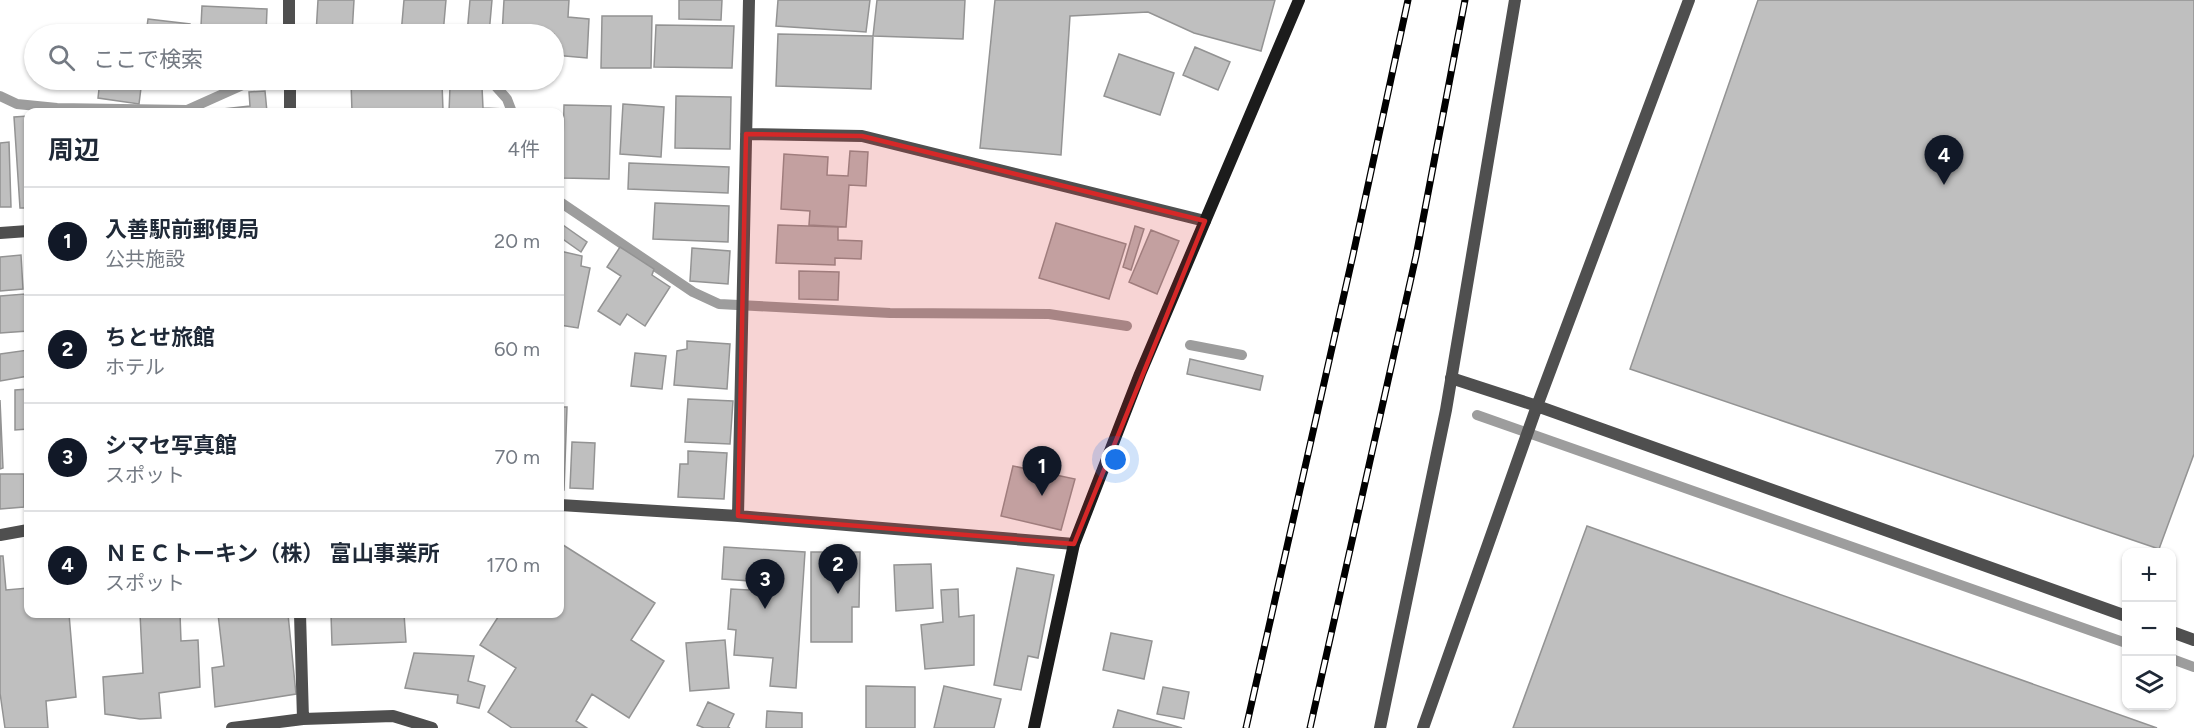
<!DOCTYPE html>
<html lang="ja">
<head>
<meta charset="utf-8">
<style>
	body { margin:0; font-family:Figtree,"Noto Sans JP",sans-serif; background:#f6f6f7; color:#1f2937 }
	.controls { position:absolute; right:18px; bottom:18px; display:grid; overflow:hidden; border-radius:12px; box-shadow:0 2px 4px #0004 }
	.controls button { width:54px; height:54px; display:grid; place-items:center; padding:0; border:0; border-bottom:2px solid #e0e1e3; background:#fff; color:#1f2937; font:30px sans-serif }
	.you { position:absolute; left:1116px; top:460px; width:21px; height:21px; margin:-15px; border:4px solid #fff; border-radius:50%; background:#1a73e8; box-shadow:0 0 0 9px #1a73e833 }
	.badge { display:grid; place-items:center; width:39px; height:39px; border-radius:50%; background:#111827; color:#fff; font-size:20px; font-weight:700 }
	.pin { position:absolute; translate:-50% -50px; filter:drop-shadow(0 2px 3px #0008) }
	.pin::after { content:''; position:absolute; top:32px; width:21px; height:18px; background:inherit; clip-path:polygon(0 0,100% 0,50% 100%) }
	.list { margin:0; padding:0; list-style:none }
	h2 { display:flex; justify-content:space-between; align-items:center; height:78px; margin:0; padding:0 24px; font-size:26px }
	h2 small { font-size:20px; font-weight:400; color:#747a83 }
	.list li { display:grid; grid-template-columns:39px 1fr auto; gap:18px; align-items:center; box-sizing:border-box; height:108px; padding:0 24px; border-top:2px solid #e0e1e3 }
	.list b { display:block; font-size:22px; white-space:nowrap }
	.list p { margin:0; font-size:20px; white-space:nowrap; color:#747a83 }
	.list em { font-size:20px; font-style:normal; color:#747a83 }
	.icon { flex:none; width:33px; height:33px; fill:none; stroke:currentColor; stroke-width:2; stroke-linecap:round; stroke-linejoin:round }
	.map { position:relative; flex:none; width:2194px; height:728px; overflow:hidden }
	.search { position:absolute; background:#fff; box-shadow:0 2px 4px #0004; left:24px; top:24px; width:540px; height:66px; display:flex; align-items:center; gap:15px; box-sizing:border-box; padding:0 21px; border-radius:33px; color:#747a83; font-size:22px }
	.panel { position:absolute; background:#fff; box-shadow:0 2px 4px #0004; left:24px; top:108px; width:540px; height:510px; border-radius:12px }
	.map>svg:first-child { display:block }
	.lines { fill:none; stroke-linecap:round; stroke-linejoin:round }
	.stream { stroke:#9d9d9d; stroke-width:10 }
	.building { fill:#bfbfbf; stroke:#939393; stroke-width:1.5 }
	.lane { stroke:#4f4f4f; stroke-width:12 }
	.street { stroke:#4f4f4f; stroke-width:12 }
	.secondary { stroke:#1c1c1c; stroke-width:12 }
	.rail-casing { stroke:#000; stroke-width:7 }
	.rail { stroke:#fff; stroke-width:4.5; stroke-dasharray:14; stroke-linecap:butt }
	.marked { fill:#d62828; fill-opacity:0.2; stroke:#d62828; stroke-width:4.5; stroke-linejoin:round }
</style>
</head>
<body>
<div class="map">
<svg width="2194" height="728" viewBox="0 0 2194 728">
	<rect width="100%" height="100%" fill="#fff"/>
	<g class="lines">
		<path class="stream" d="M490 80 507 99 512 112
			M0 96 17 104 57 108 187 110 254 80
			M560 202 693 292 719 304 890 313 1049 314 1127 326
			M1190 345 1242 355
			M1477 415 2126 643
			M2172 659 2194 667"/>
	</g>
	<path class="building" d="M318 0H354L352 34H316Z
		M404 0H446L443 34H401Z
		M470 0H492L489 34H467Z
		M504 0H569L568 17 589 19 587 58 554 55V34H502Z
		M679 0H722L721 20 679 19Z
		M778 0H870L866 32 776 26Z
		M877 0H965L963 39 873 36Z
		M995 0H1275L1261 51 1194 33 1148 12 1070 16 1061 155 980 148Z
		M1758 0H2194V454L2159 549 1630 369Z
		M202 6 267 9 266 34H220V27L201 26Z
		M602 16H652L651 68H601Z
		M148 19 190 24 189 34H146Z
		M656 25 734 26 732 68 654 67Z
		M778 34 873 36 871 89 776 86Z
		M1195 47 1230 62 1218 90 1183 75Z
		M1119 54 1174 73 1160 115 1104 96Z
		M100 80H142L139 104 98 98Z
		M146 80H183L182 84Z
		M351 81 442 83 443 110 352 112Z
		M450 87H482L483 108 505 109V112H449Z
		M265 91 267 112H205V111L250 106 249 92Z
		M676 96 731 97 730 149 675 148Z
		M623 104 664 107 661 157 620 154Z
		M564 105 611 106 609 179 562 178Z
		M28 116V208H20L14 117Z
		M9 142 11 207H0V143Z
		M850 151 868 152 866 186 849 185 846 227 809 225 810 211 781 209 784 154 828 157 827 175 848 176Z
		M629 163 729 167 728 193 628 189Z
		M655 203 729 206 728 242 653 239Z
		M560 223 587 242 581 252 560 237Z
		M1056 223 1126 244 1109 299 1039 278Z
		M778 225 838 227V240L862 241 861 259 835 258V265L776 263Z
		M1135 226 1144 229 1131 270 1123 267Z
		M1151 230 1179 241 1157 294 1129 282Z
		M620 247 654 269 652 275 670 287 645 326 627 314 620 325 598 311 621 276 607 267Z
		M692 248 730 251 728 284 690 281Z
		M560 251 582 256 581 266 590 268 578 328 560 325Z
		M21 255 23 289 0 291V257Z
		M799 271 839 272 838 300 799 299Z
		M25 294 28 331 0 333V296Z
		M687 341 730 344 727 389 674 385 677 351 687 349Z
		M28 350V376L0 381V354Z
		M635 353 666 356 662 389 631 386Z
		M1190 359 1263 376 1260 390 1187 374Z
		M28 389V429L15 430V390Z
		M688 399 733 401 730 444 685 442Z
		M0 400 3 468 0 469Z
		M560 407H567L564 490H560Z
		M572 442 595 443 593 489 570 488Z
		M688 451 727 453 724 499 678 497 680 464H688Z
		M1013 466 1075 479 1061 530 1001 516Z
		M0 474H24V507L0 509Z
		M1587 526 2157 728H1513Z
		M560 543 655 603 631 640 664 661 629 718 592 694 576 721 587 728H512L488 712 516 668 480 645 500 614H560Z
		M724 547 805 552 796 688 770 686 773 658 734 655 736 630 728 629 731 589 749 590 750 581 722 579Z
		M811 552H860L859 607H852V642H811Z
		M0 556H3L6 590 28 588V614H69L76 697 46 701 48 728H5L0 693Z
		M931 564 933 608 896 611 894 565Z
		M1017 568 1054 575 1038 658 1028 656 1021 690 994 685Z
		M958 589 959 617 974 615V665L925 669 921 625 943 622 941 590Z
		M140 614H180L181 641 198 640 200 687 159 693 161 718 140 719 105 714 103 677 143 673Z
		M218 614H288L296 694 215 707 212 668 224 666Z
		M331 614H404L406 642 332 645Z
		M1111 633 1152 641 1144 679 1103 670Z
		M725 640 729 688 690 691 686 643Z
		M414 653 474 656 468 681 485 686 479 708 457 703 458 695 405 688Z
		M866 686 915 687V728H866Z
		M944 686 1001 699 994 728H934Z
		M1163 687 1189 692 1184 719 1157 714Z
		M708 702 734 714 728 727 730 728H704L697 725Z
		M1118 710 1182 728H1113Z
		M767 711 802 713V728H766Z"/>
	<g class="lines">
		<path class="lane" d="M1689 0 1537 406 2126 616
			M2172 632 2194 640
			M1423 728 1537 406 1451 378"/>
		<path class="street" d="M289 0V34
			M290 80V112
			M746 134 862 136 1205 221
			M0 233 28 231
			M560 505 738 516 1074 544
			M738 516 749 0
			M0 535 28 530
			M300 614 303 719
			M232 728 303 719 393 716 432 728
			M1380 728 1446 410 1515 0"/>
		<path class="secondary" d="M1034 728 1074 544 1140 374 1299 0"/>
		<g class="rail-casing">
			<path id="rail" d="M1246 728 1353 255 1408 0
				M1310 728 1416 256 1465 0"/>
		</g>
		<use href="#rail" class="rail"/>
	</g>
	<path class="marked" d="M746 134 862 136 1205 221 1074 544 738 516Z"/>
</svg>
<div class="controls">
<button>+</button>
<button>−</button>
<button><svg class="icon" aria-label="layers" viewBox="0 0 24 24"><path d="M12 4l9 5-9 5-9-5zM3 14l9 5 9-5"/></svg></button>
</div>
<div class="you"></div>
<div class="pin badge" style="left:1042px;top:496px">1</div>
<div class="pin badge" style="left:838px;top:594px">2</div>
<div class="pin badge" style="left:765px;top:609px">3</div>
<div class="pin badge" style="left:1944px;top:185px">4</div>
<div class="search"><svg class="icon" aria-label="search" viewBox="0 0 24 24"><circle cx="10" cy="10" r="6"/><path d="M15 15l6 6"/></svg>ここで検索</div>
<section class="panel">
<h2>周辺<small>4件</small></h2>
<ul class="list">
<li><span class="badge">1</span><div><b>入善駅前郵便局</b><p>公共施設</p></div><em>20 m</em></li>
<li><span class="badge">2</span><div><b>ちとせ旅館</b><p>ホテル</p></div><em>60 m</em></li>
<li><span class="badge">3</span><div><b>シマセ写真館</b><p>スポット</p></div><em>70 m</em></li>
<li><span class="badge">4</span><div><b>ＮＥＣトーキン（株） 富山事業所</b><p>スポット</p></div><em>170 m</em></li>
</ul>
</section>
</div>
</body>
</html>
